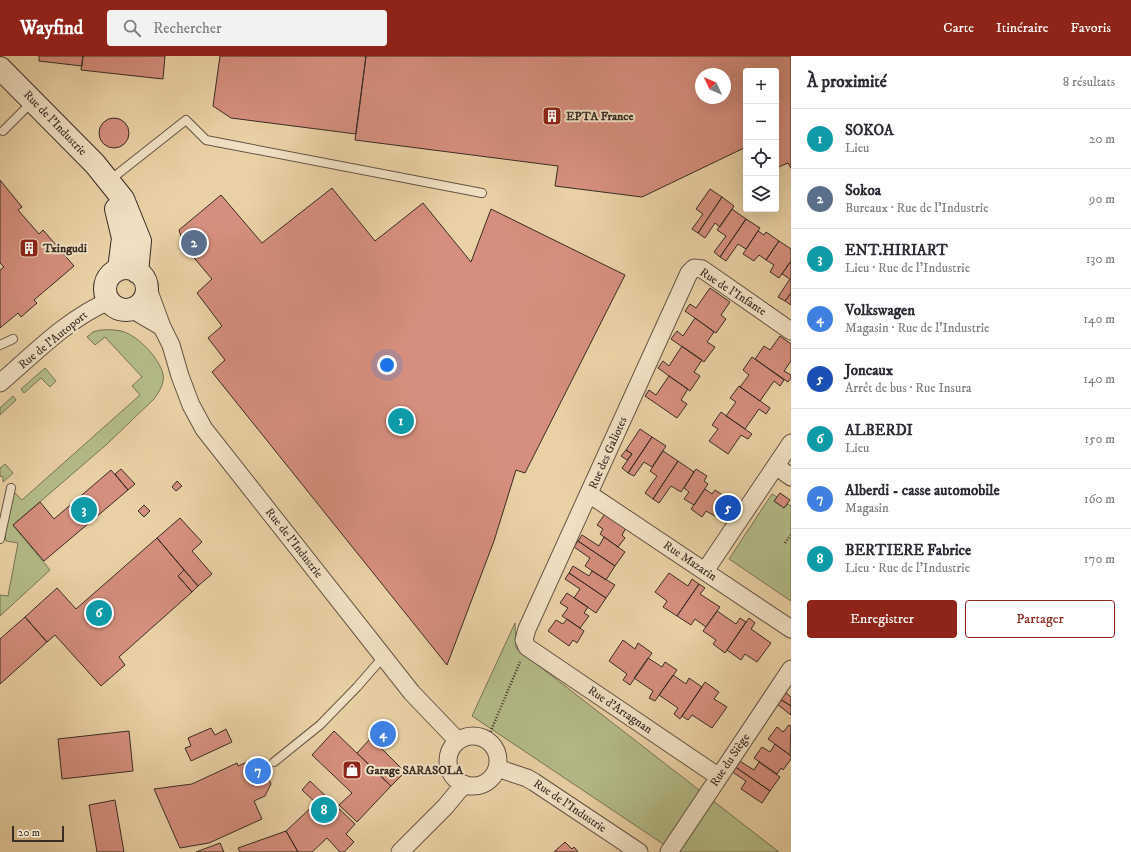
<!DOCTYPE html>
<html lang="fr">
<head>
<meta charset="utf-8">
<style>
	body { margin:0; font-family:"IM FELL DW Pica",serif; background:#f2f2f3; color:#2b2b33 }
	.controls { position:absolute; right:12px; top:12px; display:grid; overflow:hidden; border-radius:4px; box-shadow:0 4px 16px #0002 }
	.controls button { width:36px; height:36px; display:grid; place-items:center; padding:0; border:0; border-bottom:1px solid #e1e1e2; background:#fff; color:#2b2b33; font:20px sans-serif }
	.compass { position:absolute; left:695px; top:12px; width:36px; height:36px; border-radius:50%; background:#fff; box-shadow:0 4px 16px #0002; rotate:314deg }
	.scale { position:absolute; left:12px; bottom:10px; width:52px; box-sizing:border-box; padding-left:4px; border:2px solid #382c24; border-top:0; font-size:11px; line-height:14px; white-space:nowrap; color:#382c24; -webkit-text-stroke:3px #f1e1c4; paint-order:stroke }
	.you { position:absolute; left:387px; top:309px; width:14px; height:14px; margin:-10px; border:3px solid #fff; border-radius:50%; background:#1a73e8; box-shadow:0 0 0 6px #1a73e833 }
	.badge { display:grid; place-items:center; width:26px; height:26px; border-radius:50%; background:#8f2418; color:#fff; font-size:13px; font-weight:700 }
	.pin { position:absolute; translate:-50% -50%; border:2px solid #fff; box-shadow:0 1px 4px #0006 }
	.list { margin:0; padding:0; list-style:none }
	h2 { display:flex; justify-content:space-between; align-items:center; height:52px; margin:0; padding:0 16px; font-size:17px }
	h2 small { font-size:13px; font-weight:400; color:#7c7c81 }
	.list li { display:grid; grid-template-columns:26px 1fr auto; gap:12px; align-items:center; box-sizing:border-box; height:60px; padding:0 16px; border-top:1px solid #e1e1e2 }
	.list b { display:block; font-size:15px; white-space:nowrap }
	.list p { margin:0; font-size:13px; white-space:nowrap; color:#7c7c81 }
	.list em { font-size:13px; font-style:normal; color:#7c7c81 }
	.actions { display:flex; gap:8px; padding:12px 16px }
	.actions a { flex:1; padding:9px 0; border:1px solid #8f2418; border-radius:4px; text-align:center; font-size:14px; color:#8f2418 }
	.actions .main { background:#8f2418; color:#fff }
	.icon { flex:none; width:22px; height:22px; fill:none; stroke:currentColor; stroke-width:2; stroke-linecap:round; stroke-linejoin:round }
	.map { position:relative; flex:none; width:791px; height:796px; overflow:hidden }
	header { display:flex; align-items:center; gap:24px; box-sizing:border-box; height:56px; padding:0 20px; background:#8f2418; color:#fff }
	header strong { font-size:19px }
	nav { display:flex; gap:22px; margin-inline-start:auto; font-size:14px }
	.search { width:280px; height:36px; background:#f2f2f3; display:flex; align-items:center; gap:10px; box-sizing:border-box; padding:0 14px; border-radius:4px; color:#7c7c81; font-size:15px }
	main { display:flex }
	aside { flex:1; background:#fff }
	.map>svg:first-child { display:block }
	.green { fill:#b4bc88; stroke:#767456 }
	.building { fill:#d68f7e; stroke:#382c24; fill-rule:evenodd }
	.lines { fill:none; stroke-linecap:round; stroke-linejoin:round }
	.lane-casing { stroke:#645544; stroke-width:10 }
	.street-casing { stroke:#645544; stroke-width:19 }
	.secondary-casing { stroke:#382c24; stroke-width:24 }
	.path { stroke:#382c24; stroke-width:2.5; stroke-dasharray:1 2; stroke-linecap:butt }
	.lane { stroke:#f1e1c4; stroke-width:8 }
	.street { stroke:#f1e1c4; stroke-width:17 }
	.secondary { stroke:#f1e1c4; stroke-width:22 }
	.labels { text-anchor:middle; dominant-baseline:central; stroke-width:4; stroke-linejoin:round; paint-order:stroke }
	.poi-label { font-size:12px; font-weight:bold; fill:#382c24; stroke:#f1e1c4; text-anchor:start }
	.street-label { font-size:12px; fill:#382c24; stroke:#f1e1c4 }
</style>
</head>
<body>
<header>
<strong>Wayfind</strong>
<div class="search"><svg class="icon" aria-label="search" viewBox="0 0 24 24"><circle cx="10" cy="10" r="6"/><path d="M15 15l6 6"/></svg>Rechercher</div>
<nav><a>Carte</a><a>Itinéraire</a><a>Favoris</a></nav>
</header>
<main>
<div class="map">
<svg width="791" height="796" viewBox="0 0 791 796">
	<rect width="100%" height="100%" fill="#ead1a5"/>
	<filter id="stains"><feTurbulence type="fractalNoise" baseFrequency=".005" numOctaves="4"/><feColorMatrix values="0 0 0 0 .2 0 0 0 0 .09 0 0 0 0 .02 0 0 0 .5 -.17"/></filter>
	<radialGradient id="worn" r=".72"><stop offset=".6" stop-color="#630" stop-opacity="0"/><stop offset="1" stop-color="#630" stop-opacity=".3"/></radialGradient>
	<path class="green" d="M100 274C108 274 116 273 124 276 139 281 159 302 163 318 165 327 159 336 154 343L106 389 13 469 50 514 0 560V539L8 540 18 487 6 485C3 469 9 452 14 436L22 444 140 339 132 330 142 321 105 281 95 289 87 281 93 276Z
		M45 312 56 325 50 331 41 322 24 337 21 333Z
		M13 340 16 344 0 359V352Z
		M5 408 13 417 3 426V421L0 420V412Z
		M772 438 777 441 774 445 784 452 787 448 791 450V545L729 503Z
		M515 567 516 592 779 796H675L472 660Z"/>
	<path class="building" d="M39 0H83L82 10 39 5Z
		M83 0H165L163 23 81 14Z
		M220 0H366L356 78 231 62 213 50Z
		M366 0H791V112L788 107 776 112V15H746V96L744 92 642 141 555 130 558 110 355 84ZM701 18H725V42H701Z
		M99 77a15 15 0 1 1 30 0a15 15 0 1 1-30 0Z
		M0 124 22 151 18 154 39 178 43 174 74 210 34 244 37 247 21 261 18 257 0 272V214L4 211 0 207Z
		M332 132 375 185 423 147 471 206 491 153 625 219 525 417 516 414 494 485 447 609 212 316 225 304 208 282 222 270 197 237 212 223 184 190 179 174 221 139 262 187Z
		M710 133 722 141 698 177 692 173 703 158 696 153Z
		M722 141 734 150 720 171 715 167 705 182 698 177Z
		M732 153 746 163 720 201 714 196 726 180 717 174Z
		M746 163 760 172 746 193 738 188 726 205 720 201Z
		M758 175 764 179 766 176 779 185 766 204 759 199 754 205 743 198Z
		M779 185 791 193V205L779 222 770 216 774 209 766 204Z
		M791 205V237L785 245 778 241 790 223 782 218Z
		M710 232 730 246 721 259 726 263 716 277 685 255 690 248 696 252Z
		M791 237V249L785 245Z
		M695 262 714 276 707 286 715 291 704 306 671 283 677 275 683 280Z
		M780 280 791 288V305L784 315 791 319V322L788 326 755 303 764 290 770 294Z
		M682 290 702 304 694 316 700 320 690 335 658 312 663 305 669 310Z
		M752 301 784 324 780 330 774 325 760 345 740 331 749 319 743 314Z
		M669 320 688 333 681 344 687 348 677 362 645 340 649 334 656 339Z
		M739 330 770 352 766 358 759 353 745 373 726 360 736 346 730 342Z
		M721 356 752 378 748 383 741 379 728 398 709 385 718 373 712 369Z
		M640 373 652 381 628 417 622 412 632 398 626 394Z
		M652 381 666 390 652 411 644 406 634 420 628 417Z
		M626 394 632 398 627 404 621 400Z
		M663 395 678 405 653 443 645 437 657 420 650 415Z
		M678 405 694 416 681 436 671 430 659 447 653 443Z
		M121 413 135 428 128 434 115 418Z
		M696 413 707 420 704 425 708 428 694 449 684 443 689 436 684 432Z
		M111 414 128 434 44 505 13 469 40 446 54 463Z
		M177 425 182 430 176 435 172 431Z
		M705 433 712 438 715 434 727 442 715 460 706 455 702 461 691 453Z
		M780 437 790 444 784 452 774 445Z
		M144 449 150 455 144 461 138 455Z
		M605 458 626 472 622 479 625 482 618 491 600 478 603 473 597 469Z
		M180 462 202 486 192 495 212 518 198 530 157 482Z
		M582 479 599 490 604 481 625 496 615 510 578 485Z
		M157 482 184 514 178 520 192 536 119 601 125 609 101 630 55 579 47 586 25 561 57 532 76 553Z
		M578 485 615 510 606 524 585 510 590 502 574 491Z
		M573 510 589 520 592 515 615 529 606 542 569 517Z
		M184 514 198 530 192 536 178 520Z
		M569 517 606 542 596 557 574 542 580 533 565 523Z
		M669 517 688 530 692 523 699 528 677 560 663 551 667 545 655 536Z
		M699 528 705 532 700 538 720 551 706 571 695 563 691 569 677 560Z
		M567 537 588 551 584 557 589 560 580 572 562 560 568 552 560 547Z
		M717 555 736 568 740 562 746 566 725 597 713 588 716 584 703 575Z
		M25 561 47 586 0 628V583Z
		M749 562 755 567 751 573 771 587 757 606 745 598 741 604 727 594Z
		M567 563 584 575 577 587 573 584 569 590 548 575 556 564 563 568Z
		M623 584 635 593 638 587 652 597 630 629 623 624 627 618 609 605Z
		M648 602 662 611 665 606 677 614 655 645 649 642 653 635 634 622Z
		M673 619 686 628 689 622 702 631 680 663 674 658 678 652 659 639Z
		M705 626 719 636 714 643 727 651 712 672 692 659 688 664 682 660Z
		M785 636 791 641V650L780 643Z
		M780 643 791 650V659L777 648Z
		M789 669 791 670 790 699 768 683 777 671 783 676Z
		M211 672 215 679 226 673 232 686 191 705 185 692 191 690 188 682Z
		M129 675 133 715 62 723 58 683Z
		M334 675 391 730 357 766 339 749 352 737 312 699Z
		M371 682 405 716 391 730 357 697Z
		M775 688 791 700V703L783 714 781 712 777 718 754 702 762 691 770 696Z
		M252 704 262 707 271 728 265 740 254 745 262 763 209 787 180 792 154 733 192 728 237 707 238 710Z
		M738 704 754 714 759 706 780 721 770 735 734 710Z
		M734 710 770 735 762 747 741 733 746 725 731 715Z
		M310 725 355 768 346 778 354 786 344 796H340L327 782 312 796H298L286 775 316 747 302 734Z
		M115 744 124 796H97L89 749Z
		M286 775 298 796H240L238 792Z
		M565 786 572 793 574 791 578 796H554Z
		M220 787 224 796H196Z"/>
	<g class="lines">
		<g class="lane-casing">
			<path id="lane" d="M3 75 32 46
				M110 124 186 64 206 84 482 137
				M0 289 13 283
				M0 483 11 432
				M274 706 320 669 357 631 384 600"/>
		</g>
		<g class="street-casing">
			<path id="street" d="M148 233 162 271 171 289 180 320 191 349 204 373 412 637 458 685
				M133 254 162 271
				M0 327C34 298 67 263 109 245
				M776 410 791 421
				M589 438 791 573
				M705 515 791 387
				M448 705a25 25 0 1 1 50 0a25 25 0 1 1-50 0Z
				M497 712 527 722 534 726 639 796
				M719 721 527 591 524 584 527 573 689 217 694 212 702 213 791 275
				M400 796 445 751 464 728
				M669 796 791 613"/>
		</g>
		<g class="secondary-casing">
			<path id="secondary" d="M0 12 95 108 123 143 140 185 137 216
				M116 153 123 182 119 213
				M105 233a21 21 0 1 1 42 0a21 21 0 1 1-42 0Z"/>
		</g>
		<path class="path" d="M785 487 791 479
			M487 684 520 606"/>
		<use href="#lane" class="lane"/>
		<use href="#street" class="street"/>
		<use href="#secondary" class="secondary"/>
	</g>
	<defs>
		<g id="building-square" transform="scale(1)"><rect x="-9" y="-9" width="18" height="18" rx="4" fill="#8f2418" stroke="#f1e1c4"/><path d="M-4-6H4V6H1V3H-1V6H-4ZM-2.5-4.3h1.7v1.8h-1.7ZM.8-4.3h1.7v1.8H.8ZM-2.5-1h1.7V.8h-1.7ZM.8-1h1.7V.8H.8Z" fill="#fff"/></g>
		<g id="shop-square" transform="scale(1)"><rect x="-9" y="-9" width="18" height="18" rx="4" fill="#8f2418" stroke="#f1e1c4"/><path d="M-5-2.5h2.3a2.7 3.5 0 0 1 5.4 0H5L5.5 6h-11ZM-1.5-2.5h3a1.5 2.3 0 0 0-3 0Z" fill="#fff"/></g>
	</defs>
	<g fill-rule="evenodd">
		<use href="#building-square" x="552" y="60"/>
		<use href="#building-square" x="29" y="192"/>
		<use href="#shop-square" x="352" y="714"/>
	</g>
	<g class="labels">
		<g class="poi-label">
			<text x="566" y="60">EPTA France</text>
			<text x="43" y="192">Txingudi</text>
			<text x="366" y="714">Garage SARASOLA</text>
		</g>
		<g class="street-label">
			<text transform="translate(55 67) rotate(46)">Rue de l'Industrie</text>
			<text transform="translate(733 236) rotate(33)">Rue de l'Infante</text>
			<text transform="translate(53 284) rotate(-39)">Rue de l'Autoport</text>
			<text transform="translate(608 397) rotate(-66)">Rue des Galiotes</text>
			<text transform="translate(294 487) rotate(52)">Rue de l'Industrie</text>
			<text transform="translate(690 505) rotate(34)">Rue Mazarin</text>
			<text transform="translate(620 654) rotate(34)">Rue d'Artagnan</text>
			<text transform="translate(730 704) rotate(-56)">Rue du Siège</text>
			<text transform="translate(570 750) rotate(34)">Rue de l'Industrie</text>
		</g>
	</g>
	<rect width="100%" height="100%" filter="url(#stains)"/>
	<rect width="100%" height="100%" fill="url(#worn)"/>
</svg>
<div class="controls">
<button>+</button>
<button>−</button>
<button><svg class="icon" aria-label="locate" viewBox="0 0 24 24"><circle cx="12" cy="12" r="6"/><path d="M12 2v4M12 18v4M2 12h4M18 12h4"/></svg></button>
<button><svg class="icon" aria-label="layers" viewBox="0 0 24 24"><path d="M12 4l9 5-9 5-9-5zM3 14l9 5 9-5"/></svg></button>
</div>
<svg class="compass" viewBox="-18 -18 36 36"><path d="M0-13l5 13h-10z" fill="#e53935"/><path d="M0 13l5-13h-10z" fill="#7c7c81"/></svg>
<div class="scale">20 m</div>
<div class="you"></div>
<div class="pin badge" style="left:401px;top:365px;background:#0f9aa8">1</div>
<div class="pin badge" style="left:194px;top:187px;background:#5c6f8a">2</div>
<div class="pin badge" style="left:84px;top:454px;background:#0f9aa8">3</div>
<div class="pin badge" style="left:383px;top:678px;background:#3f7fe0">4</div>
<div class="pin badge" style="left:728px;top:452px;background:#1a4fb4">5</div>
<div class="pin badge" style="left:99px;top:557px;background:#0f9aa8">6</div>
<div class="pin badge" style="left:258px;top:715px;background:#3f7fe0">7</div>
<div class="pin badge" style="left:324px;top:754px;background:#0f9aa8">8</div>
</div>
<aside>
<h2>À proximité<small>8 résultats</small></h2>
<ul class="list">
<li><span class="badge" style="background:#0f9aa8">1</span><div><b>SOKOA</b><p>Lieu</p></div><em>20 m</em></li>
<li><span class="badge" style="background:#5c6f8a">2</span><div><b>Sokoa</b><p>Bureaux · Rue de l'Industrie</p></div><em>90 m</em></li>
<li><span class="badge" style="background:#0f9aa8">3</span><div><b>ENT.HIRIART</b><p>Lieu · Rue de l'Industrie</p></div><em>130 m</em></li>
<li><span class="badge" style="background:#3f7fe0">4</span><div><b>Volkswagen</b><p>Magasin · Rue de l'Industrie</p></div><em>140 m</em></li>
<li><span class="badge" style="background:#1a4fb4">5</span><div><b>Joncaux</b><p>Arrêt de bus · Rue Insura</p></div><em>140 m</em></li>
<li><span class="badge" style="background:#0f9aa8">6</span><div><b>ALBERDI</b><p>Lieu</p></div><em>150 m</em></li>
<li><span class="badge" style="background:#3f7fe0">7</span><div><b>Alberdi - casse automobile</b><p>Magasin</p></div><em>160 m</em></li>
<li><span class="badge" style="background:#0f9aa8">8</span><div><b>BERTIERE Fabrice</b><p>Lieu · Rue de l'Industrie</p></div><em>170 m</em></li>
</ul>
<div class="actions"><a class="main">Enregistrer</a><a>Partager</a></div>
</aside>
</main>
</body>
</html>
